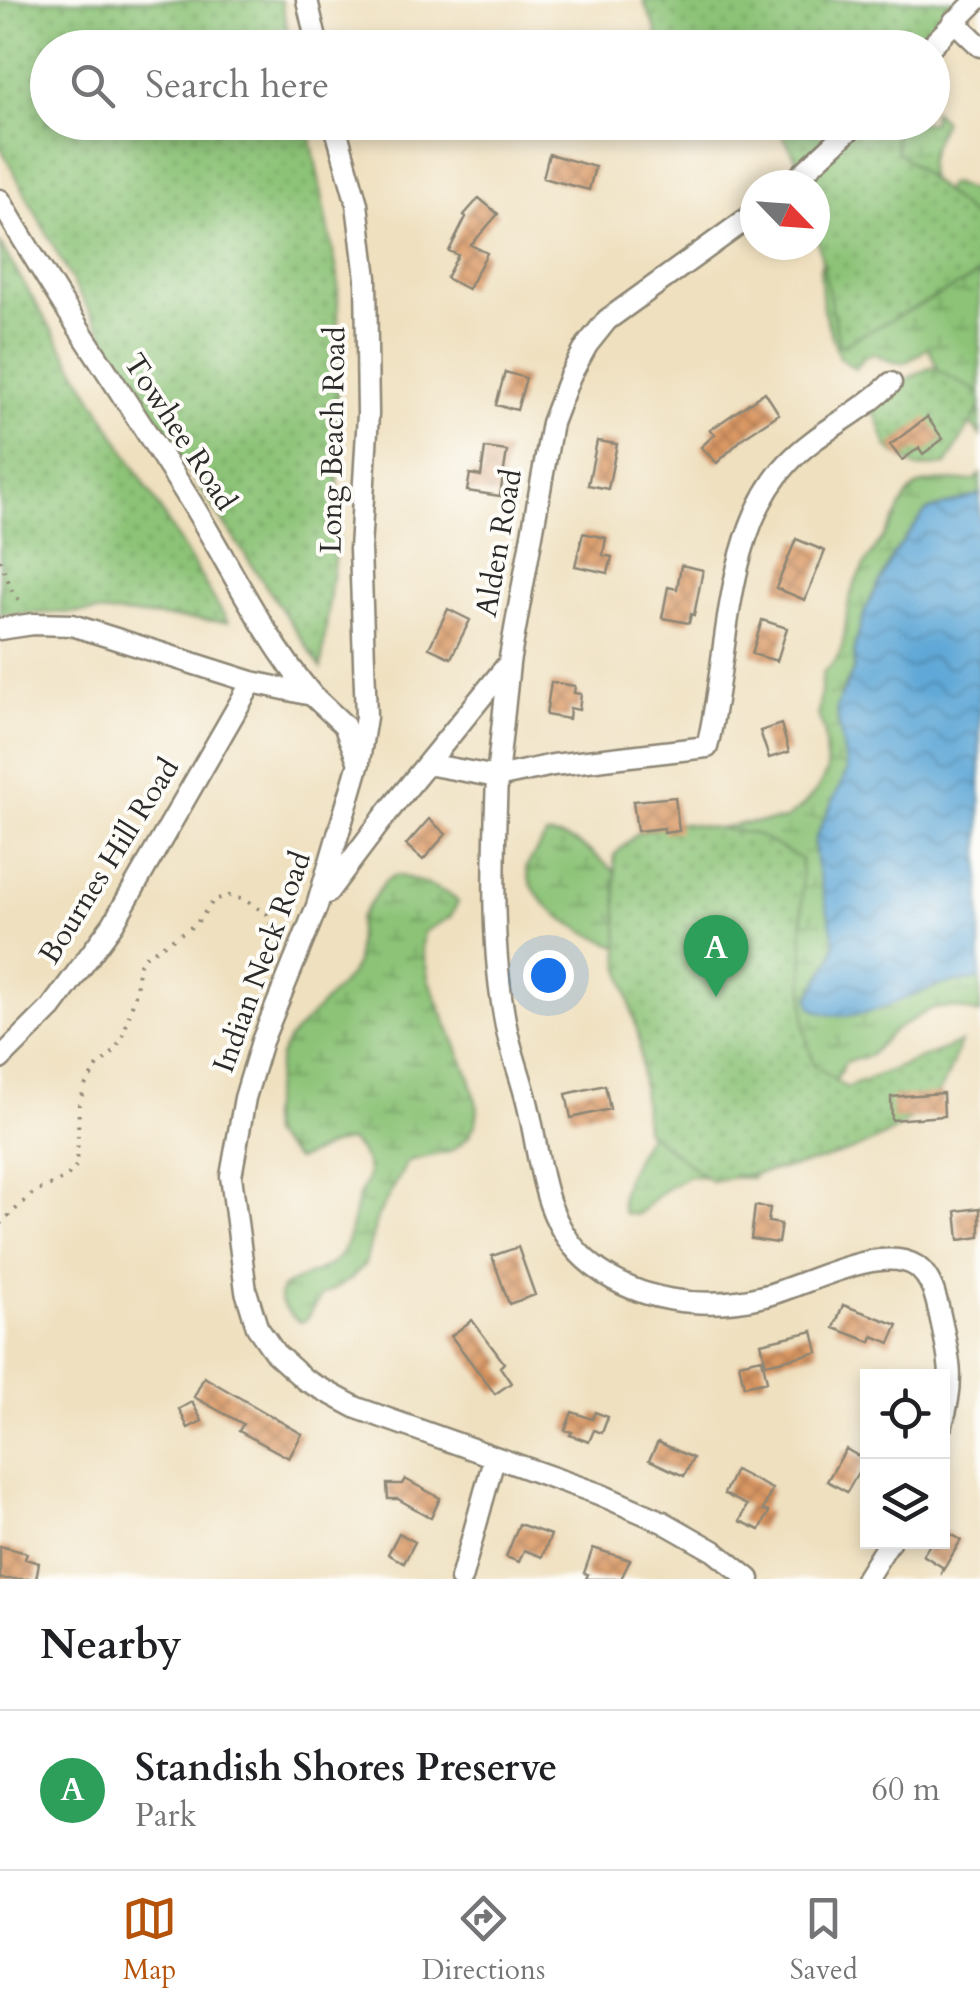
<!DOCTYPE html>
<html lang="en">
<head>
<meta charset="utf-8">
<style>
	body { margin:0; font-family:Cardo,serif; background:#f6f6f6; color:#202124 }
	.controls { position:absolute; right:30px; bottom:30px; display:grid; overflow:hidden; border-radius:0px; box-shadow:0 5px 15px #0003 }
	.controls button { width:90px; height:90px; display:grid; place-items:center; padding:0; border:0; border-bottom:2px solid #e0e0e0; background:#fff; color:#202124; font:50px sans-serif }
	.compass { position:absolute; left:740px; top:170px; width:90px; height:90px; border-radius:50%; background:#fff; box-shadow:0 5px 15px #0003; rotate:115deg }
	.you { position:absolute; left:548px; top:975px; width:35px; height:35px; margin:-25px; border:8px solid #fff; border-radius:50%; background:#1a73e8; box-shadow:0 0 0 15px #1a73e833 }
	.badge { display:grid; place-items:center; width:65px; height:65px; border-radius:50%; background:#b45309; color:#fff; font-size:32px; font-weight:700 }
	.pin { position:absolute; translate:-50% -82px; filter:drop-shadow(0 2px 5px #0008) }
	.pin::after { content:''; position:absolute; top:52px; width:35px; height:30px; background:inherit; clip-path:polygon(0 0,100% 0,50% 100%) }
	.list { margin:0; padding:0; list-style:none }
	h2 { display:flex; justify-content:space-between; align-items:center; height:130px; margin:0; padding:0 40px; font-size:42px }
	h2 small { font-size:32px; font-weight:400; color:#757577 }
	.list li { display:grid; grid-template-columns:65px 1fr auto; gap:30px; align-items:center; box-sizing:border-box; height:160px; padding:0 40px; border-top:2px solid #e0e0e0 }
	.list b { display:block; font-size:38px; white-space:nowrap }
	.list p { margin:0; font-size:32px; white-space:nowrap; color:#757577 }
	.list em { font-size:32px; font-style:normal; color:#757577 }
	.icon { flex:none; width:55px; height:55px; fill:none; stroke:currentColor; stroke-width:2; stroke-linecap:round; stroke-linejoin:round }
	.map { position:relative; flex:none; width:980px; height:1579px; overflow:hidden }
	.search { position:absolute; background:#fff; box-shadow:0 5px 15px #0003; left:30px; right:30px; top:30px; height:110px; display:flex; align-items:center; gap:25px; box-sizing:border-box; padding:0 35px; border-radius:55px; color:#757577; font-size:38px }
	.sheet { height:290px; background:#fff }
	nav { display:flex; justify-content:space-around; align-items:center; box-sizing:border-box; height:140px; border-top:2px solid #e0e0e0; background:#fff; font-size:28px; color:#757577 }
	nav a { display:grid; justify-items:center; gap:5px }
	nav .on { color:#b45309 }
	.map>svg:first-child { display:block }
	.wetland { fill:url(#wetland-marsh); stroke:#5c7751; stroke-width:2.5 }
	.park { fill:url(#park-dots); stroke:#5c7751; stroke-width:2.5 }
	.water { fill:url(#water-waves); stroke:#466a81; stroke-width:2.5 }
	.building { fill:url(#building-cross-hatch) }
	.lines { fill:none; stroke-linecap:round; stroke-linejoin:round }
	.minor-casing { stroke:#8d8675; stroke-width:25 }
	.path { stroke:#8d8675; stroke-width:4; stroke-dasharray:2.5 8; stroke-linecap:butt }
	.minor { stroke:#fff; stroke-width:20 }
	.labels { text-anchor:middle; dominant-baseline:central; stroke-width:8; stroke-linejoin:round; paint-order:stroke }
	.street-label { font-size:30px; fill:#2b2b2b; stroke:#fdfcf7 }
</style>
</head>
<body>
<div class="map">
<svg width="980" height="1579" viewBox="0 0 980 1579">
	<defs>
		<pattern id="wetland-marsh" width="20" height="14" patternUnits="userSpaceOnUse" patternTransform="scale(2.5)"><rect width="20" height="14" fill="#8cc377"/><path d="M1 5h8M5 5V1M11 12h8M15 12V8" fill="none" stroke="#739f62"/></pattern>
		<pattern id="park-dots" width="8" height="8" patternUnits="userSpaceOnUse" patternTransform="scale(2.5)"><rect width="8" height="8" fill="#8cc377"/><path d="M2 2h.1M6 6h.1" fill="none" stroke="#739f62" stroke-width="1.8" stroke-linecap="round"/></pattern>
		<pattern id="water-waves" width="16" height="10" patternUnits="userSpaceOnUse" patternTransform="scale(2.5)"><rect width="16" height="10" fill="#60a8d7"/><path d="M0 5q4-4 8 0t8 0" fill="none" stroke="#4f89af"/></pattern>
		<pattern id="building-cross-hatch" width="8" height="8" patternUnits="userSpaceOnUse" patternTransform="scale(2.5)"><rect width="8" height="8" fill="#da9864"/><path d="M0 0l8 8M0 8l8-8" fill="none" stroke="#b17c53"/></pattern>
	</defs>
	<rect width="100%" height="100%" fill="#fdfcf7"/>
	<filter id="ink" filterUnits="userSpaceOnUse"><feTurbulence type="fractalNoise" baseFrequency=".01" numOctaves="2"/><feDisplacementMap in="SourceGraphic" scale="20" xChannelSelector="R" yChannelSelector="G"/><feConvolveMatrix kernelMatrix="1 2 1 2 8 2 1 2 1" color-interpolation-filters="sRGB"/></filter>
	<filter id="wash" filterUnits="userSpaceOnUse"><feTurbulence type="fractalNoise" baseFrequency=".0048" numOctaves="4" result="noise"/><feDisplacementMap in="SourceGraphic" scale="40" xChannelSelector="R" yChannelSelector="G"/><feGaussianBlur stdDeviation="2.25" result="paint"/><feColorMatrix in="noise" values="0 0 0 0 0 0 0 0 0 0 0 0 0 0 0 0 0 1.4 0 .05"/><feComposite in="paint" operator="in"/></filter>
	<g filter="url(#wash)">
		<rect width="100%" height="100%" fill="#efe0bf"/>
		<path class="wetland" d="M933 111 944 121C933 146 919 165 936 191L943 193 948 184 953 183 977 193 980 192V436L949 394 928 347C907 365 898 368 874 353L863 358 855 369 839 357 823 310 820 268 874 123 932 122Z
			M980 474V494L926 511 894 553 865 611 855 645 854 669 841 693 847 771 815 839 835 942 832 957 809 998 879 1008 943 984 980 979V1014L953 1007 931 1009 892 1032 869 1056 845 1062 832 1089 752 1178 689 1176 663 1191 637 1215 624 1213C612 1188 646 1140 658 1117L620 947C584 933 532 909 526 867L546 836C575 833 602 861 623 879L710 842 723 828 738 824 784 820 803 806 817 790 827 771 824 730 818 715 823 672C849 656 843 628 849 602 856 570 877 549 893 522 901 510 904 492 920 485 935 479 959 482 975 480Z
			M396 875C411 878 449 891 458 902L450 917 424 932 422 947 429 981 470 1078 478 1109 476 1123 468 1137 452 1151 408 1161 377 1218 365 1264 351 1279 321 1296 306 1320 300 1322C291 1316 276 1303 281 1290 285 1281 322 1273 335 1261 352 1243 352 1218 359 1196 362 1189 367 1182 368 1174 368 1160 359 1150 350 1141 330 1142 315 1155 296 1160L270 1135 269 1117 280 1056 289 1039 349 976 356 962 359 919 385 881Z"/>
		<path class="park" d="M0 0H281L291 47 48 48V122L308 123 338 276V528L321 668 166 437 78 292 0 146Z
			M643 0H960L914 48 654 47 657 32Z
			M776 123H892L897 151 980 223V274L840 346 815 228V185H806L802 169Z
			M0 244 228 622 95 612 0 614Z
			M932 367 980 393V408L946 465 917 468 887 447 877 417 867 408 896 384Z
			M682 823 755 834 801 859 805 1029 813 1064 846 1088 961 1042C953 1059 947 1085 934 1098 879 1159 786 1168 711 1181L645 1130 639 1038 620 964 614 855 638 833Z"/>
		<path class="water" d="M980 494V979C967 981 953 982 941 985 902 996 852 1031 812 1008L809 998 832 957 835 942 816 862 815 839 847 771 836 708 854 669 855 645 865 611 894 553 926 511Z"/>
		<g id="blocks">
			<path class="building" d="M549 154 595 167 589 190 543 178Z
				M479 198 498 214 471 245 487 253 468 289 446 278 458 255 449 251 466 217 464 215Z
				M505 372 526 378 517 410 496 405Z
				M765 392 779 414 744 437 717 463 701 447 715 434 710 430Z
				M927 417 943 439 923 454 919 448 902 460 890 445Z
				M597 441 617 444 608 489 588 485Z
				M485 448 507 451 500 496 467 491 470 474 481 476Z
				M583 533 606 538 603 555 612 557 608 573 575 566Z
				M796 539 825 551 805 600 776 588Z
				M681 565 703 570 694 615 691 614 689 623 662 618 668 587 677 589Z
				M448 609 470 620 451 658 429 648Z
				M762 620 787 628 777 661 752 654Z
				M551 682 575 686 574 693 581 694 579 710 570 708 569 719 546 715Z
				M781 724 789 752 769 758 760 731Z
				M675 797 679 831 664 833V828L637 831 633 801Z
				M429 819 446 834 423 860 406 845Z
				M605 1085 610 1109 571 1118 566 1094Z
				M943 1093 944 1116 892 1120 891 1097Z
				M755 1206 770 1208 768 1222 781 1224 778 1243 751 1239Z
				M980 1208V1237L959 1240 956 1211Z
				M518 1247 535 1295 509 1304 492 1256Z
				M843 1305 898 1325 890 1343 873 1336 871 1342 834 1328Z
				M472 1320 504 1363 500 1367 511 1383 495 1394 451 1336Z
				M813 1331 818 1352 766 1364 761 1343Z
				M762 1358 767 1381 744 1386 739 1363Z
				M204 1377 302 1434 289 1458 239 1431 243 1424 194 1397Z
				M192 1402 202 1421 188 1428 179 1409Z
				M572 1412 592 1419 595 1412 608 1417 602 1433 594 1430 589 1442 570 1435 572 1432 565 1430Z
				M658 1442 693 1458 684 1476 649 1460Z
				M846 1449 865 1460 847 1492 827 1481Z
				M735 1470 772 1489 763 1510 769 1512 760 1530 740 1521 747 1505 724 1494Z
				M405 1479 440 1498 431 1518 398 1499H388L387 1484H402Z
				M519 1524 551 1535 542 1557 524 1550 519 1562 506 1557Z
				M942 1529 961 1540 942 1572V1567L923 1555 931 1542H942Z
				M399 1533 415 1542 404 1563 388 1554Z
				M0 1546 27 1553 25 1559 39 1563 36 1579H0Z
				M593 1548 630 1560 621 1579H586L588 1574 584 1573Z"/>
		</g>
	</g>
	<g filter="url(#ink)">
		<use href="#blocks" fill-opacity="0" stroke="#8d8675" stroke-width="2.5"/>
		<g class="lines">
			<g class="minor-casing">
				<path id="minor" d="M307 0 318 48
					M954 21 980 46
					M929 48 977 0
					M334 122 357 204 366 278 368 414 360 549 366 717 359 761
					M790 185 858 122
					M0 200C59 303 128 401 191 502 230 566 265 639 312 695
					M0 629 33 624 72 625 252 682 312 695 344 725 359 763 317 906 262 1041 245 1098 231 1176 246 1291 257 1327 275 1353 305 1380 357 1408 599 1494 663 1522 714 1551 749 1579
					M509 664 497 777 553 765 707 747C729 660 723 531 788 463 818 431 860 414 891 383
					M427 764 497 777C494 859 490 945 506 1026 511 1053 522 1079 528 1106 541 1160 541 1218 585 1259 632 1302 704 1311 764 1296 802 1287 880 1243 916 1266 933 1278 937 1302 941 1320 950 1361 955 1382 942 1424
					M327 893 388 812 509 663 552 423 570 376 587 345 607 320 755 213
					M0 1059 51 1008 113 924 252 682
					M461 1579 494 1459
					M866 1579 889 1542"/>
			</g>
			<path class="path" d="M0 560 13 593 24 606
				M0 1224 33 1193 67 1177 77 1165 79 1105 86 1084 98 1066 115 1051 124 1033 136 992 138 967 146 956 196 924 214 900 229 896 245 900 267 914 276 940 270 967"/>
			<use href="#minor" class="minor"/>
		</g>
	</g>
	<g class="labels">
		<g class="street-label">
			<text transform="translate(180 432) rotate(57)">Towhee Road</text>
			<text transform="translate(333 440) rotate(-89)">Long Beach Road</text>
			<text transform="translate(499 543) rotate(-80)">Alden Road</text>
			<text transform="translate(109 861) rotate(-58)">Bournes Hill Road</text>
			<text transform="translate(262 962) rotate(-70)">Indian Neck Road</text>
		</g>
	</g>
</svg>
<div class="controls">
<button><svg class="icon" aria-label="locate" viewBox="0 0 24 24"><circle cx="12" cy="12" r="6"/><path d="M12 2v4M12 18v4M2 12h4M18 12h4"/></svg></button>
<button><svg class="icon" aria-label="layers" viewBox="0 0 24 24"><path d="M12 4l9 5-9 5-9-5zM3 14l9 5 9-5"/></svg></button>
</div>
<svg class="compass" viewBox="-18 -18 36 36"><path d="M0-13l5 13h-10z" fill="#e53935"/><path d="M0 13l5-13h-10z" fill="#757577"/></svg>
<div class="you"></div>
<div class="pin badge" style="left:716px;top:997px;background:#2e9e5b">A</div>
<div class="search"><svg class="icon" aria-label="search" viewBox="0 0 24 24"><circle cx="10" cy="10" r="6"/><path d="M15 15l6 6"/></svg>Search here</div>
</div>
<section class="sheet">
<h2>Nearby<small></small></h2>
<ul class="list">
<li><span class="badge" style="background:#2e9e5b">A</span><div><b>Standish Shores Preserve</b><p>Park</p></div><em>60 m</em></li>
</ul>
</section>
<nav>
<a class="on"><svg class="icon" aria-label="map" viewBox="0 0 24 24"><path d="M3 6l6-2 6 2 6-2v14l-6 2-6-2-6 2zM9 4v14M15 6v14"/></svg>Map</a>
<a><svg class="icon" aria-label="directions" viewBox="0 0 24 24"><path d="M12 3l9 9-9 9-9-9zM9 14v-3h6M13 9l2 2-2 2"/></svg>Directions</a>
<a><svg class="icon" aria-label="saved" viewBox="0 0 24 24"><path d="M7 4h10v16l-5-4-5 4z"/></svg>Saved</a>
</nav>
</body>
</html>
